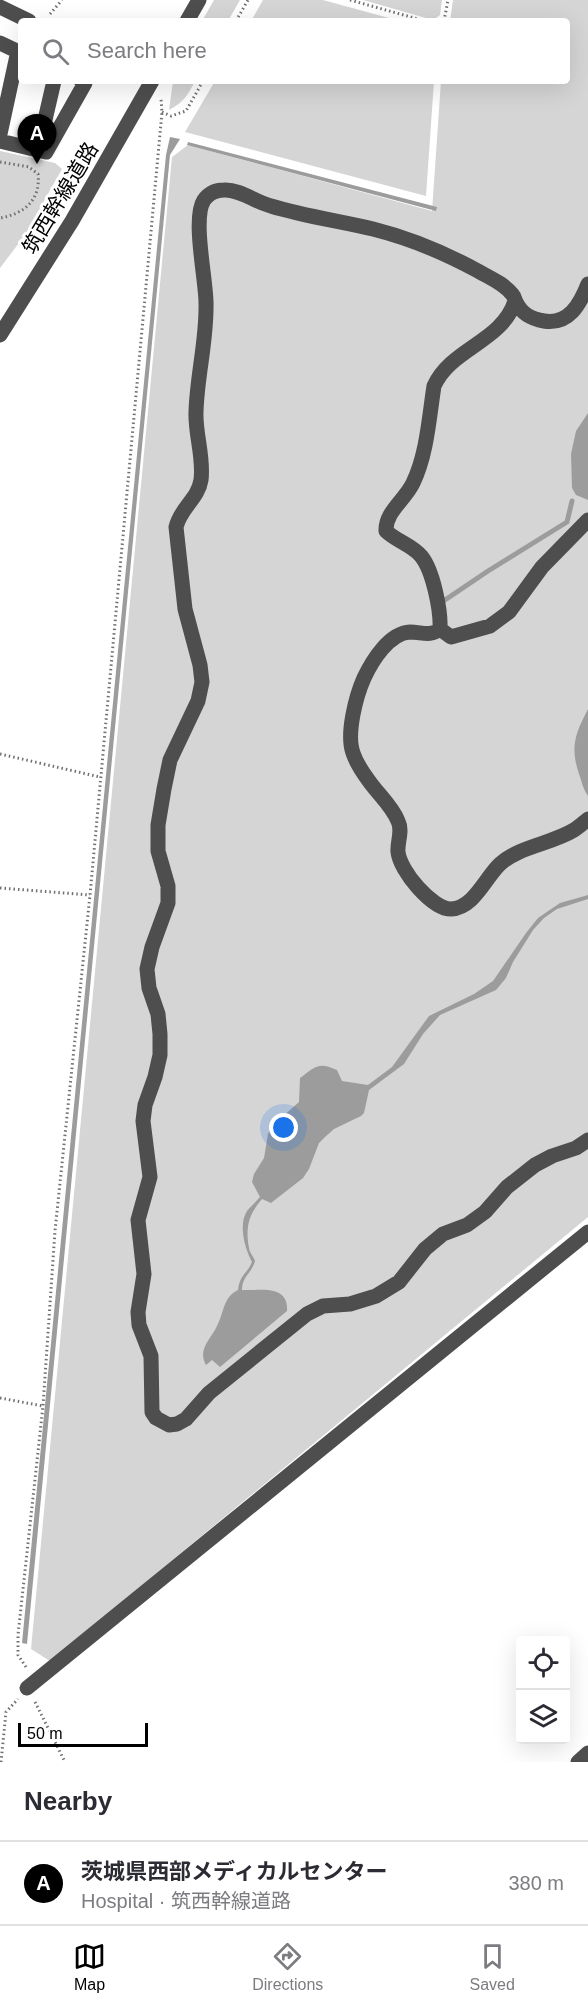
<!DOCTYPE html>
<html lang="en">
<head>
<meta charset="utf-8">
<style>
	body { margin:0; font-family:Helvetica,"Noto Sans JP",sans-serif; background:#f2f2f3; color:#2b2b33 }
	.controls { position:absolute; right:18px; bottom:18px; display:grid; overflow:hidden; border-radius:6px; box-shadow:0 6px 24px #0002 }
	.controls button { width:54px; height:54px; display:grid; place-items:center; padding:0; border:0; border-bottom:2px solid #e1e1e2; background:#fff; color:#2b2b33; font:30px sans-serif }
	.scale { position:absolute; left:18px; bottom:15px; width:130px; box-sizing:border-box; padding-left:6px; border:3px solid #000; border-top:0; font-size:16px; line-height:21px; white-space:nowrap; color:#000; -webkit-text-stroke:4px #fff; paint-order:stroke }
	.you { position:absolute; left:284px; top:1128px; width:21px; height:21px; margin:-15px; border:4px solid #fff; border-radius:50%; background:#1a73e8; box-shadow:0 0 0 9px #1a73e833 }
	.badge { display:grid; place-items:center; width:39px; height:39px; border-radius:50%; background:#000; color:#fff; font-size:20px; font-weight:700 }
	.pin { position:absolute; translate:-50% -50px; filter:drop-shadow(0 2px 3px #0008) }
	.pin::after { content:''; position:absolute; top:32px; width:21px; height:18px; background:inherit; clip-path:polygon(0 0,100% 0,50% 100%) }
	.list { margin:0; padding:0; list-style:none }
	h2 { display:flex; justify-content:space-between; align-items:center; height:78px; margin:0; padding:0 24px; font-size:26px }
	h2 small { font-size:20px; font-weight:400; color:#7c7c81 }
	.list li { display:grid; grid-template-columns:39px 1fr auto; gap:18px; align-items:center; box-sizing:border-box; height:84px; padding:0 24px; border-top:2px solid #e1e1e2 }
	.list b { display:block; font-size:22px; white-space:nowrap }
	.list p { margin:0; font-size:20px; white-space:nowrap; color:#7c7c81 }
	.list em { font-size:20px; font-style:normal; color:#7c7c81 }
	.icon { flex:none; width:33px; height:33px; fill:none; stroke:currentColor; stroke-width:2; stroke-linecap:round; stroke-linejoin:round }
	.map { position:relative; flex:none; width:588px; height:1762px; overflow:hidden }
	.search { position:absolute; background:#fff; box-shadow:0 6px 24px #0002; left:18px; right:18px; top:18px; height:66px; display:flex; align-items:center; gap:15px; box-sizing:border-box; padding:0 21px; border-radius:6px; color:#7c7c81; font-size:22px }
	.sheet { height:162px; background:#fff }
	nav { display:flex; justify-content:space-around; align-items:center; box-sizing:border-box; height:84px; border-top:2px solid #e1e1e2; background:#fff; font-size:16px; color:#7c7c81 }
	nav a { display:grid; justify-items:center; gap:3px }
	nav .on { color:#000 }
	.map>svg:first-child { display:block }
	.green { fill:#d5d5d5 }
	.water { fill:#9c9c9c }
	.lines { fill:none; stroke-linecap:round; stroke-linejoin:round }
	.stream { stroke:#9c9c9c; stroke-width:5 }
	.path { stroke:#707070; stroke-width:3; stroke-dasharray:1.5 3; stroke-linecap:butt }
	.minor { stroke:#4e4e4e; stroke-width:15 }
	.labels { text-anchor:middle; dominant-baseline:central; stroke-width:6; stroke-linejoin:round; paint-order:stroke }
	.street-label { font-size:21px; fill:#000; stroke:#fff }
</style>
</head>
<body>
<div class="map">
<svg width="588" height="1762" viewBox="0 0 588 1762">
	<rect width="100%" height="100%" fill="#fff"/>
	<path class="green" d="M214 0H240L228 21H202Z
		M263 0H323L400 21H251Z
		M363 0H442L440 15 433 20Z
		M453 0H588V1217L50 1661 31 1649 172 157 188 145 432 211 441 81H567V21H450Z
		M173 81H195C188 95 183 103 169 110Z
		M215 81H434L426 196 185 132Z
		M0 151 55 163 62 169 25 235 0 268Z"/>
	<path class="water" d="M170 137 180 139 170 155 27 1644 22 1643 166 155Z
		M188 142 437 207 436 211 187 145Z
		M588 413V500L576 495 572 488 571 454 576 431Z
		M588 709V796C583 789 582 782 579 774 570 747 575 734 588 709Z
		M588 895V899L557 909 544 918 533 930 513 962 506 978 496 990 440 1015 423 1034 404 1064 369 1090 364 1113 361 1116 334 1129 325 1137 319 1143 309 1169 303 1178 271 1203 262 1199C249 1214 245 1227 249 1248 249 1252 254 1257 255 1261 252 1273 242 1276 242 1290 259 1291 289 1284 287 1311L220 1367 212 1360 206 1365C197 1349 211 1339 217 1326 224 1313 223 1297 238 1290 240 1274 247 1274 252 1262 245 1249 238 1225 247 1211 251 1206 256 1202 260 1197L252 1182 254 1174 264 1158 268 1134 273 1125 299 1102 300 1078C315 1067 318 1061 337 1070L342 1081 368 1085 392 1067 429 1016 474 994 493 981 526 933 538 918 560 903Z"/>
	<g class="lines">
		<path class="stream" d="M442 602 488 571 567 522 572 501"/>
		<path class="path" d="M350 0 425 21
			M50 14 62 0
			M236 21 248 0
			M444 21 448 0
			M162 112 171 116 186 111 203 81
			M0 162 29 167 38 174C41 200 24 214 0 218
			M0 754 100 777
			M0 888 90 895
			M0 1398 43 1406
			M26 1667 18 1655V1635L43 1406 55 1231 90 895 162 112 161 99
			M35 1702 65 1762
			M1 1762 6 1712 18 1699"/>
		<path class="minor" d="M0 7 29 21
			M187 21 199 0
			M0 43 21 53
			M0 134 18 51
			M0 141 46 152 85 83 81 81
			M38 150 54 81
			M588 284C580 304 569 325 544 321 531 319 522 314 516 302 513 296 516 299 512 294 503 283 490 278 478 271 445 253 409 238 373 229 339 221 304 216 271 206 255 202 240 189 224 190 216 190 209 193 204 200 192 218 206 279 206 303 207 340 197 375 196 412 195 434 204 457 201 480 198 499 181 507 176 527L185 609 200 665 202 682 198 701 170 760 164 789 158 825V851L168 886V903L152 947 147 969 149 988 158 1014 160 1034V1055L155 1077 145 1105 143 1121 150 1177 138 1220 144 1274 138 1312 139 1325 151 1356 152 1412 156 1418 169 1425 177 1424 186 1419 209 1393 307 1314 323 1306 350 1304 376 1296 399 1282 425 1249 443 1234 467 1225 485 1212 507 1187 535 1165 552 1156 576 1148 588 1140
			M515 301C502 342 451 348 434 386 429 418 427 454 413 483 405 500 385 512 386 531 396 541 412 545 421 556 433 570 441 611 440 629L451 637 490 626 509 612 542 567 588 520
			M0 335 72 221 152 81
			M440 629C430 637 422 632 410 632 389 633 372 661 364 678 356 696 346 734 353 753 356 762 363 773 369 781 378 794 392 806 398 821 403 831 397 842 398 852 400 871 432 909 451 909 474 908 485 878 500 864 520 846 551 844 574 830 579 827 583 823 588 819
			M27 1688 588 1232
			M578 1762 588 1753"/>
	</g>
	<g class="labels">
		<g class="street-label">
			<text transform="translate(60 198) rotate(-59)">筑西幹線道路</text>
		</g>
	</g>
</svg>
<div class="controls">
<button><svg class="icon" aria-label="locate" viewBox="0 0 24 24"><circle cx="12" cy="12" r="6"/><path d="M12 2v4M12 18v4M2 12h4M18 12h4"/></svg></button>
<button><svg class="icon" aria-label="layers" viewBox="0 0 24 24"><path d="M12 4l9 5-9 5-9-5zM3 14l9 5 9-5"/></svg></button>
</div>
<div class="scale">50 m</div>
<div class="you"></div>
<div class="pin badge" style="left:37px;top:164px">A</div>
<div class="search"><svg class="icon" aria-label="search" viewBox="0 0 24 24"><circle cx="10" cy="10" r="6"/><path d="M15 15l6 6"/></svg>Search here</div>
</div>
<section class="sheet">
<h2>Nearby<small></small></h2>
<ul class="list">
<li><span class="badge">A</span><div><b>茨城県西部メディカルセンター</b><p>Hospital · 筑西幹線道路</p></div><em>380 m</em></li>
</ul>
</section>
<nav>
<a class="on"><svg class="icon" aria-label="map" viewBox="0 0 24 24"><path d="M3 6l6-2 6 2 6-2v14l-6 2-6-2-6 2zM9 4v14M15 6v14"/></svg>Map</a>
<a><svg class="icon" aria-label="directions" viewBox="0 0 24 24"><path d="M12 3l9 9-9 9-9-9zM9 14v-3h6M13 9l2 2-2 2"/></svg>Directions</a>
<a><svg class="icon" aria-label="saved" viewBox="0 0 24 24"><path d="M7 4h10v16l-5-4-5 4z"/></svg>Saved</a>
</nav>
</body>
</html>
